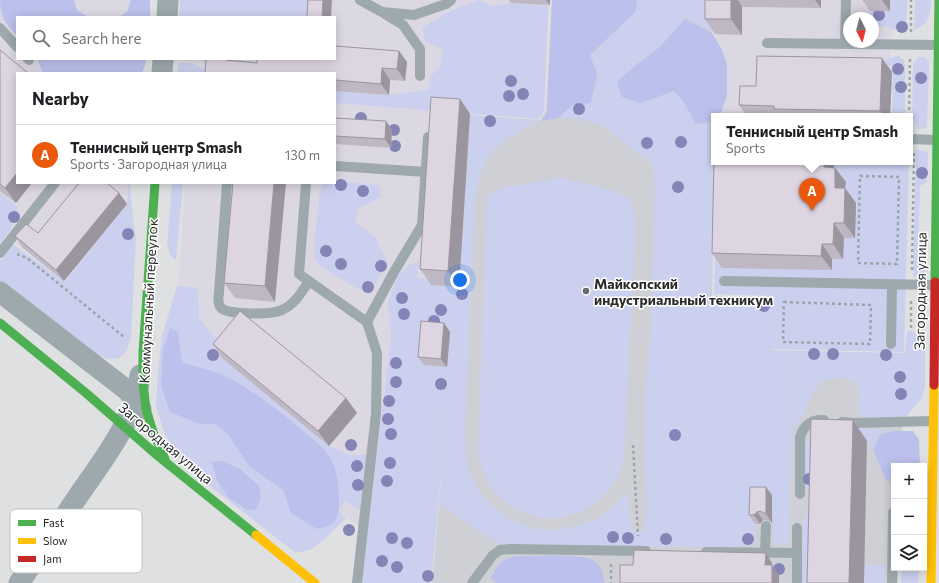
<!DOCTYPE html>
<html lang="en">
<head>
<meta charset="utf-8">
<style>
	body { margin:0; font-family:Commissioner,sans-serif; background:#f6f6f6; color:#202124 }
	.controls { position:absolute; right:12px; bottom:12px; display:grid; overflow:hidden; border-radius:0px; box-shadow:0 2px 10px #0003 }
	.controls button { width:36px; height:36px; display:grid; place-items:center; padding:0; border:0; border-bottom:1px solid #e0e0e0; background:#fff; color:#202124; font:20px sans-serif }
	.compass { position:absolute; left:843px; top:12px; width:36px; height:36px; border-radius:50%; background:#fff; box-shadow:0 2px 10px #0003; rotate:174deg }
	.you { position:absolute; left:460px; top:280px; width:14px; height:14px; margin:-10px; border:3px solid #fff; border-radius:50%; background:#1a73e8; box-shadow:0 0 0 6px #1a73e833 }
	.badge { display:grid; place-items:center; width:26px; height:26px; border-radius:50%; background:#ea580c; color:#fff; font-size:13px; font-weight:700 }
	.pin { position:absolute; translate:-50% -33px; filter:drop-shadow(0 1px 2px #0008) }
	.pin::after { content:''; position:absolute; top:21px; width:14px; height:12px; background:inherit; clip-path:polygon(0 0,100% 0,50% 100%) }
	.popup { position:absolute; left:711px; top:113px; width:202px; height:52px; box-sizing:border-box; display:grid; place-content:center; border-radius:0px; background:#fff; filter:drop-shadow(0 1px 3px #0005); font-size:13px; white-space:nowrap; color:#757577 }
	.popup b { font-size:15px; color:#202124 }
	.popup::after { content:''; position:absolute; left:50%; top:100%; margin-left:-8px; border:8px solid transparent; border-top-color:#fff }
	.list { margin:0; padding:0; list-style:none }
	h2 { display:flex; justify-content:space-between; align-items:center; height:52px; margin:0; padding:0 16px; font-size:17px }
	h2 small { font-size:13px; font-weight:400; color:#757577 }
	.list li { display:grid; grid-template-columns:26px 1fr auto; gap:12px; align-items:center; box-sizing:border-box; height:60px; padding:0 16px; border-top:1px solid #e0e0e0 }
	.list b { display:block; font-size:15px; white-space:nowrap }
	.list p { margin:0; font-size:13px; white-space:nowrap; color:#757577 }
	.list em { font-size:13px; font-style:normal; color:#757577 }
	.icon { flex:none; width:22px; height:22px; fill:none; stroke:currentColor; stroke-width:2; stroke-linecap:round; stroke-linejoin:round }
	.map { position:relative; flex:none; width:939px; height:583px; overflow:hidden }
	.search { position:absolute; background:#fff; box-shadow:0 2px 10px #0003; left:16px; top:16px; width:320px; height:44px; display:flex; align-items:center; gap:10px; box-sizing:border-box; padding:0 14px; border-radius:0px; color:#757577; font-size:15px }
	.panel { position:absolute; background:#fff; box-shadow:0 2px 10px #0003; left:16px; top:72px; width:320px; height:112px; border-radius:0px }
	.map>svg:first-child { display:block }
	.industrial { fill:#dcd8e3; fill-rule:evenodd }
	.built { fill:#cfd0d6 }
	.green { fill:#cbd0ee }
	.forest { fill:#bbc1ec }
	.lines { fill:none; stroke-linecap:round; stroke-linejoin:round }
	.path { stroke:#9ea4a7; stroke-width:2.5; stroke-dasharray:3 3; stroke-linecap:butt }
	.lane { stroke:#9ea9ad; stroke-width:10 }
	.street { stroke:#9ea9ad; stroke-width:21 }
	.fast { stroke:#4caf50; stroke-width:9 }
	.slow { stroke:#ffc107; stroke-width:9 }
	.jam { stroke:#c62828; stroke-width:9 }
	.tree { fill:#8485b6 }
	.wall { fill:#bfb7c3 }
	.shaded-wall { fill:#9b959f }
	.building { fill:#ded5e3; stroke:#9b959f }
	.poi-dot { fill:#696a6b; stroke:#fff; stroke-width:1.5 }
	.labels { text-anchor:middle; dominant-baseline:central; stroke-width:3; stroke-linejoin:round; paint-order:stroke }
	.poi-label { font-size:14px; font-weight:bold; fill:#2a2a2b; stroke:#fff; text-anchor:start }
	.street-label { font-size:14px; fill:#2a2a2b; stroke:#fff }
	.key { fill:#fff; stroke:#bfbfbf; stroke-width:1 }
	.key-label { font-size:11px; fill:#2a2a2b }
</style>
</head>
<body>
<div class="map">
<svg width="939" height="583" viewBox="0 0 939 583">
	<rect width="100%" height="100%" fill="#dfe0e1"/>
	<path class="industrial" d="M0 0H137L136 17H17V59H134L133 73H17V183H127L118 317 113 324 0 230Z
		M206 0H549L545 110 540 119 471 114 458 287 430 583 172 379 185 183H335V73H201L202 59H335V17H205Z
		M714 0H892L890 116H714L712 118ZM849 18H873V42H849Z"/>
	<path class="built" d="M552 0H713L711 119H714V162H715L712 296 772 297 771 350 904 354 901 466H894V568H898V583H432L459 286 470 115 540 120 546 112Z"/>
	<path class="green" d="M180 0H316L315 17H179Z
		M479 0 493 6 510 3 548 6 544 111 539 119 335 103V91L388 95 428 90 431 76 440 66 443 50 425 41 422 28C441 15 457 7 479 0Z
		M636 0H713L712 32 686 18 660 46 635 65 617 81 623 98 641 102 673 90 683 101 696 124 709 122 711 119H714V162H715L711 297 774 298V296L714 294 717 162H909L904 352 772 349V351H794L789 543 774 545 772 497 755 496V544L736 547 504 545 495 542 439 503 449 391 431 583H362L391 338 388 303 398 276 409 265 419 262 417 278 431 280V285L459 287 471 115 540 121C525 128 495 143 487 159 480 171 478 184 475 198L466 405 465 442 468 470 482 496 502 514 518 523 538 529 558 530 581 525 603 516 627 493 632 529 644 531 647 507 645 464V398L651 324 655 190 653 166 644 157 627 145 608 129 593 122 575 119 557 118 572 104 592 101 598 75 591 56 621 26Z
		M890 0H907L906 32 877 25 873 21V18H872L870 11H890Z
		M915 0H931C930 15 930 24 914 30Z
		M899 56 904 61 905 67V116H892L893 66 882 65 888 58Z
		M918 57H924L929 61 927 127 918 130 912 116 913 64Z
		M179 63H191L205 69 207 73H177Z
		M916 149 928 152 927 182 920 186 918 251 926 257V266L924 274 913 277Z
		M561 178 607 189 630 198 636 218 624 457C622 464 620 473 616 480 593 518 543 531 508 503 504 500 499 497 496 494 486 481 482 467 478 452L487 198 501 188Z
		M335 181 379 185 381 196 374 201 358 209 355 222 376 238 387 262 370 295C359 289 319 268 315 259 312 250 319 203 320 190L324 183H335Z
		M128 183H130L133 220 136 236 131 338C124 361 118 362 95 355L0 282V261L13 244 65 282 127 204Z
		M172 183H183L176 260 171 256 167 246Z
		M0 193 16 205 18 212 10 230 0 244Z
		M177 286 198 288 199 319 213 335 230 350 223 359 329 446 349 455H367L360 510 346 501 338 511 346 518 328 536 312 549 296 553 203 481 181 461 165 435 156 406 158 371 162 336Z
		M907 331H912L925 341V386L921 399 904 419 867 418 859 414 857 409 860 395 856 383 845 378 823 380 814 391 799 423 793 428 795 351 905 353Z
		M829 427 894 430 881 433 873 449 867 440H826L824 488H805C805 473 800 435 816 429 819 427 825 428 829 427Z
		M806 511H818L822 583H802L803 520Z
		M864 565H884V583H864Z
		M901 568H919L918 583H901Z"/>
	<path class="forest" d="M0 0H74L77 10 88 17H17V36C6 24 0 17 0 0Z
		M131 0H150V17H119L127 12Z
		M552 0H637L636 11 590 55 597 74 591 103 573 105 558 118 541 121 547 112Z
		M685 19 712 33 722 50 727 64V96L720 115 714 116V119L709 122 696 124 683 101 674 91 641 103 622 97 617 82 636 65 660 47Z
		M37 59H146V62L142 73H43Z
		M170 328 178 332 182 363C191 365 200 367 209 370 241 380 277 409 303 431 311 438 323 447 329 456 338 470 338 485 339 500 339 520 336 525 317 529L291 513 283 490 249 466 227 433 215 424H200L170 412 161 386 163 350Z
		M896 431H913L919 440 920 466H894V485L885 478 873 449 881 434Z
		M222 461 240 469 259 486 261 498 256 509 247 510 228 497 217 481 212 462Z
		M516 556C532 557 583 553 594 561 602 566 603 575 605 583H496L491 578C497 565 501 560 516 556Z"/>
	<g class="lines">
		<path class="path" d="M911 32V0
			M909 116 910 59
			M860 176 899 177 897 264 858 263Z
			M17 254 27 258 124 337
			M912 270 914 153
			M784 302 871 305 870 344 783 342Z
			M911 328V299
			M633 445 638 536
			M611 564V583"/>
		<path class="lane" d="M360 0 382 12 414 15 446 4 451 0
			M385 14 403 25 420 49V76
			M0 28 17 47
			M767 43 938 45
			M845 44 846 0
			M28 59 29 60
			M910 139 936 140
			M335 166 426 172
			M227 183 219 293C218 298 218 304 221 308 228 315 272 315 282 310 295 304 301 293 309 281
			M306 183 299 274 367 322 377 353 376 414 357 583
			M0 253 55 183
			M724 281 934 285
			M367 322 394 272 422 225 428 137
			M891 344 892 285
			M842 422 854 423 932 421
			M800 494V437C804 425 811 419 824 420
			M706 552 797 553
			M765 553 766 526
			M472 583 493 555 500 550 510 549 646 551
			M797 583V528
			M892 583 893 512"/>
		<path class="street" d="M167 17 168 0
			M162 73 163 59
			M0 292 128 391 141 409
			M19 583C40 553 60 523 81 492 105 457 136 418 140 375"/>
		<path class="fast" d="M155 183 143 352V383L146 409 153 432 165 459
			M935 282 939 0
			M0 323 86 393 158 456 256 535"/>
		<path class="slow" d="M256 535 315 583
			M931 583 934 385"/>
		<path class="jam" d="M934 385 935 282"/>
	</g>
	<g class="tree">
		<circle cx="879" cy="15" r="6"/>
		<circle cx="902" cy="27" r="6"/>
		<circle cx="898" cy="69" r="6"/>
		<circle cx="921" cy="78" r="6"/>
		<circle cx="511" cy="81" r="6"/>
		<circle cx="901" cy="87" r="6"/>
		<circle cx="523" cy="94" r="6"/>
		<circle cx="509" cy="96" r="6"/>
		<circle cx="579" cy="109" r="6"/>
		<circle cx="361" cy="118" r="6"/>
		<circle cx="490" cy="121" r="6"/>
		<circle cx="394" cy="130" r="6"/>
		<circle cx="681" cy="142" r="6"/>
		<circle cx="647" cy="143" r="6"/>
		<circle cx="395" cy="146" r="6"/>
		<circle cx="922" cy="173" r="6"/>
		<circle cx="341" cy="185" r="6"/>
		<circle cx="678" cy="187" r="6"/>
		<circle cx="363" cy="191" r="6"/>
		<circle cx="14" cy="217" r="6"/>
		<circle cx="128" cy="234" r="6"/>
		<circle cx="326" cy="251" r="6"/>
		<circle cx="341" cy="264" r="6"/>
		<circle cx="381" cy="266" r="6"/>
		<circle cx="368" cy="287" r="6"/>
		<circle cx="462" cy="294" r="6"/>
		<circle cx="402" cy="298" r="6"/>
		<circle cx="764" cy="306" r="6"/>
		<circle cx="441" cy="310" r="6"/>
		<circle cx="404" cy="314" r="6"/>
		<circle cx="434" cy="321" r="6"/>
		<circle cx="814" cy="354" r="6"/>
		<circle cx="833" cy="354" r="6"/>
		<circle cx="213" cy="355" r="6"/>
		<circle cx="886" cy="355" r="6"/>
		<circle cx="396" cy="363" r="6"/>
		<circle cx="900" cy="377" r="6"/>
		<circle cx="396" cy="382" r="6"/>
		<circle cx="441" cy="384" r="6"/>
		<circle cx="901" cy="394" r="6"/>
		<circle cx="389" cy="401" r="6"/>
		<circle cx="388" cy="419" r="6"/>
		<circle cx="391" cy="434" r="6"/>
		<circle cx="675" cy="435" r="6"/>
		<circle cx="351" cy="445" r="6"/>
		<circle cx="390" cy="463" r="6"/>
		<circle cx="357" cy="466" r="6"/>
		<circle cx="809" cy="479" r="6"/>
		<circle cx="387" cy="481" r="6"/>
		<circle cx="358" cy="485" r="6"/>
		<circle cx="349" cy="530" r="6"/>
		<circle cx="613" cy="537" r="6"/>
		<circle cx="392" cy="538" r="6"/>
		<circle cx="628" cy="538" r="6"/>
		<circle cx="666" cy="539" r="6"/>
		<circle cx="748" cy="539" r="6"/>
		<circle cx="407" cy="543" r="6"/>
		<circle cx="382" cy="561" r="6"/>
		<circle cx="397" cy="567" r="6"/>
		<circle cx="779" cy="569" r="6"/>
		<circle cx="428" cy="576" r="6"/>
	</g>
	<path class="wall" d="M509 0H550V5L511 3Z
		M705 0H821V8L742 7V35L715 34 705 19Z
		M862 0H890V11H870Z
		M0 50 16 203 0 191Z
		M399 51 407 62 405 81 390 80 389 95 335 91V73L206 59H231L232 61 257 63Z
		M892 72 890 116H747L739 105 756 86Z
		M460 99 470 114 459 287 431 285 420 269Z
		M335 118 392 129 391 148 335 144Z
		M714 162H834V168H835L846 182 845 188 856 203 855 238H844L843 259H832V270L722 268 712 253Z
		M233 183 275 302 235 298 224 283Z
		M119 193 127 204 64 281 23 248 15 236 38 233Z
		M444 323 450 332 447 367 424 365 418 357Z
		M213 344 346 398 357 413 329 446 223 359Z
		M772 495V523L766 520H763L760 524H755L749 515Z"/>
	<path class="shaded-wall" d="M323 0H332L331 17H322Z
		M546 0H550V5Z
		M731 0H738L742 7V35L731 19Z
		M815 0H821V8Z
		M882 0H890V11Z
		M399 51 407 62 405 81 397 69Z
		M882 58 892 72 890 116H884L880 111Z
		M225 59H231L234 63 225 60Z
		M382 68 390 80 389 95 381 84Z
		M460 99 470 114 459 287 448 271Z
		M386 121 392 129 391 148 385 139Z
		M824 162H834V182L824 167Z
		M835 168 846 182 845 188 856 203 855 238 844 223 835 188Z
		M17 173V183H32L16 203 5 188Z
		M274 183H286L275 302 265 286Z
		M119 193 127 204 64 281 56 270Z
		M834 223 844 238 843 259 833 244Z
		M822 244 832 259V270L821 256Z
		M444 323 450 332 447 367 441 359Z
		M346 398 357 413 329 446 318 431Z
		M853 420 867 441 864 583H849Z
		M766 487 772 495V523L766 514Z
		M757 512 763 520 760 524 754 515Z
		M766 553 772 563V568V565L779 575V583H772L765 565Z"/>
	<path class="building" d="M308 0H323L322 17H307Z
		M705 0H731V19H705Z
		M335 46 399 51 397 69 382 68 381 84 335 80V73H205L206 59H225V60L257 63V59H335Z
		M0 50 28 73H17V173L5 188 0 184Z
		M757 56 882 58 880 111 774 109V106L739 105 740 86H756Z
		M431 97 460 99 448 271 420 269Z
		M335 118 386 121 385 139 335 136Z
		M714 162H824V167L835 168V188H845L844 223H834L833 244H822L821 256 712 253Z
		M79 183H107L119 193 56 270 15 236 26 224 38 233Z
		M233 183H274L265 286 224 283Z
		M240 311 346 398 318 431 213 344Z
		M421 321 444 323 441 359 418 357Z
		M811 419 853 420 849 583H807Z
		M750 487H766V514L760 511 757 512 754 515H749Z
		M634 550 766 553 765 565H772V583H620V565H633Z"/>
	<circle class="poi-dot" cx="586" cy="291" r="4"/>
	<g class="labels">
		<g class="poi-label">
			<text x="594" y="283">Майкопский<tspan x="594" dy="16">индустриальный техникум</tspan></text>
		</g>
		<g class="street-label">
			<text transform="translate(920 291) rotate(-89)">Загородная улица</text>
			<text transform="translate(148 301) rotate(-87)">Коммунальный переулок</text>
			<text transform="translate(166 443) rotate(40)">Загородная улица</text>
		</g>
	</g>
	<rect x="10" y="509" width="132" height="64" rx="6" class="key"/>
	<rect x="18" y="520" width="18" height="6" fill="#4caf50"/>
	<rect x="18" y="538" width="18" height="6" fill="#ffc107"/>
	<rect x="18" y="556" width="18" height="6" fill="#c62828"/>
	<g class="key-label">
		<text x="43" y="527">Fast</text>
		<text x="43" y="545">Slow</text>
		<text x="43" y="563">Jam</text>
	</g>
</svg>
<div class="controls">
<button>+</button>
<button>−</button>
<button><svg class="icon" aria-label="layers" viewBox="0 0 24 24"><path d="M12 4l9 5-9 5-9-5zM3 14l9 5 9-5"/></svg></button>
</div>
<svg class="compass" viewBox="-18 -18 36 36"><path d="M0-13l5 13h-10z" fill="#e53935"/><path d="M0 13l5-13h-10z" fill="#757577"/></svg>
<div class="you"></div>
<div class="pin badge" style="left:812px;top:211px">A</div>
<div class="popup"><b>Теннисный центр Smash</b>Sports</div>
<div class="search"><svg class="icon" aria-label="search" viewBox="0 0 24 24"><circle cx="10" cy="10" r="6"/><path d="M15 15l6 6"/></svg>Search here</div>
<section class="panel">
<h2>Nearby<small></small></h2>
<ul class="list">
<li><span class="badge">A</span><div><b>Теннисный центр Smash</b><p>Sports · Загородная улица</p></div><em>130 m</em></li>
</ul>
</section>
</div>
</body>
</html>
